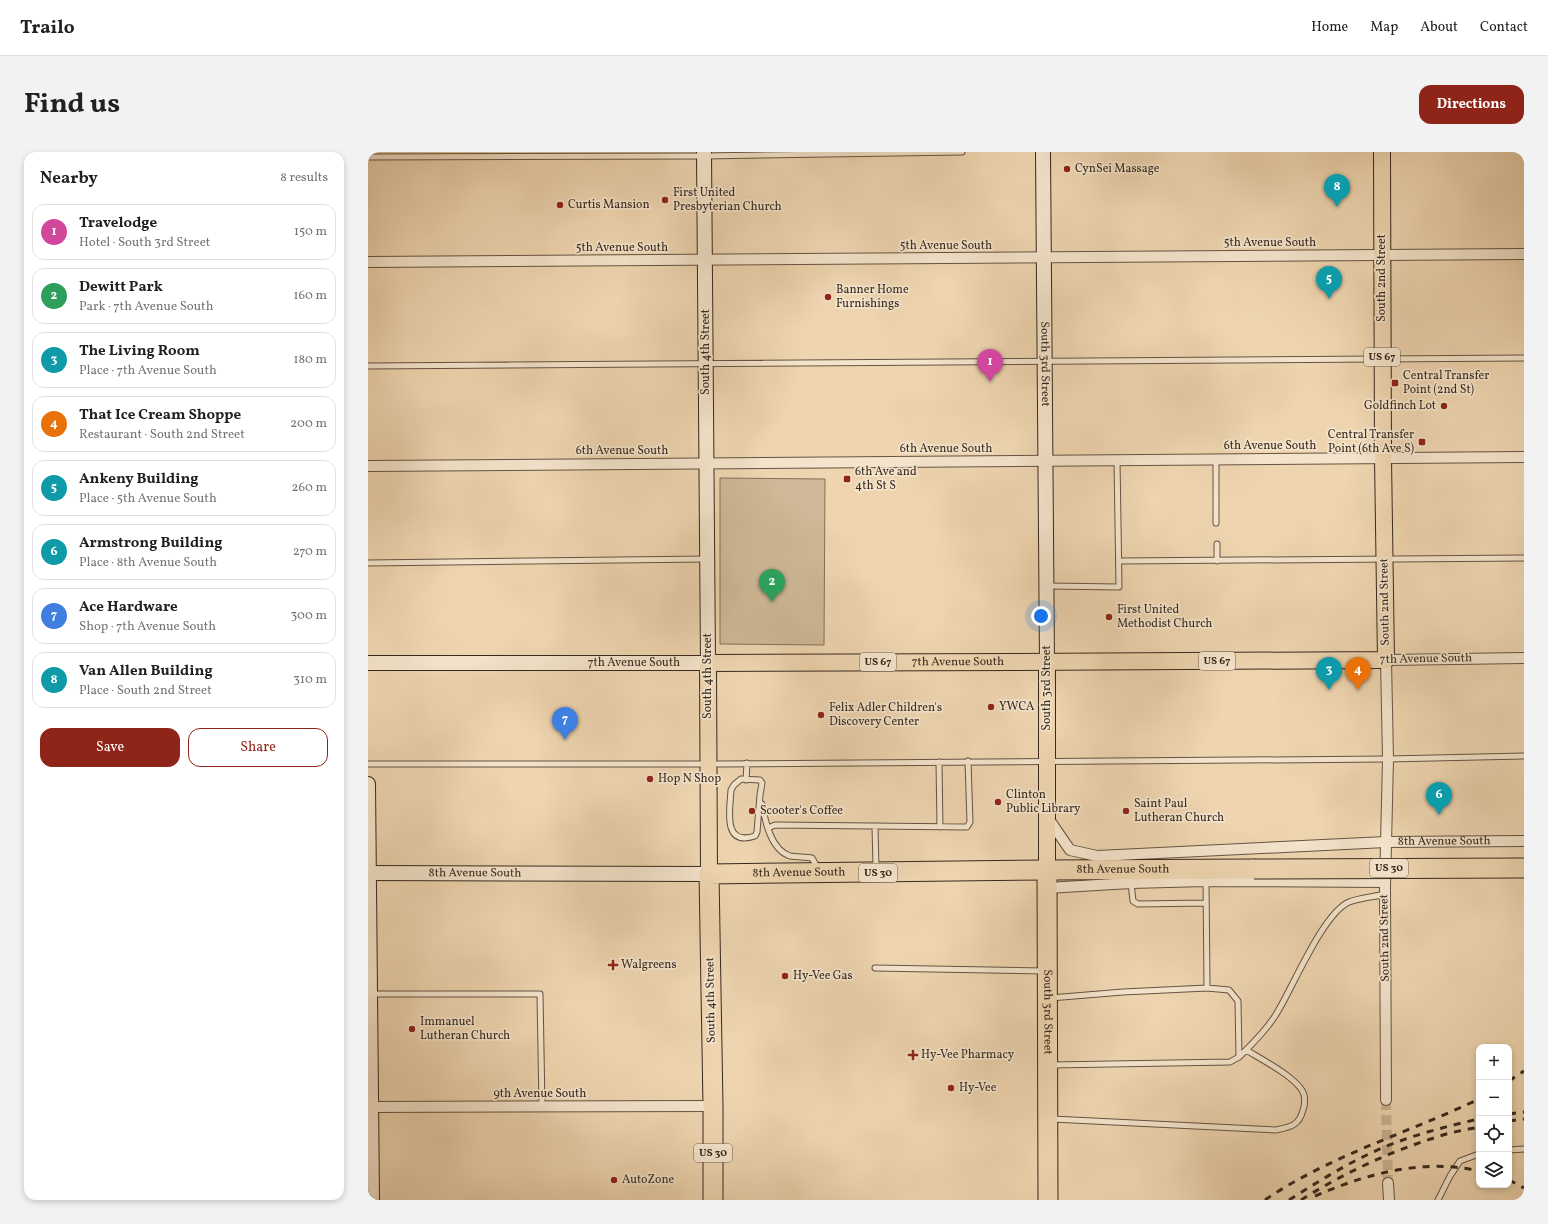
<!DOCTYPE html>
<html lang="en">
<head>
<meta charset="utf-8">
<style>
	body { margin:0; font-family:Vollkorn,serif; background:#f2f2f2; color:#202124 }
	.controls { position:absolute; right:12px; bottom:12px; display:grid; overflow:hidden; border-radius:8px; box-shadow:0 2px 6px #0003 }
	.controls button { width:36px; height:36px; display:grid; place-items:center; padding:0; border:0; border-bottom:1px solid #e0e0e0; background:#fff; color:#202124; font:20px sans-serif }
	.you { position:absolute; left:673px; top:464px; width:14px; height:14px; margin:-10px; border:3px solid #fff; border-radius:50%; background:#1a73e8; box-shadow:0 0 0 6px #1a73e833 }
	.badge { display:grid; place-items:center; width:26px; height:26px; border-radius:50%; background:#8f2418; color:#fff; font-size:13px; font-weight:700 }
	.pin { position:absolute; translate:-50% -33px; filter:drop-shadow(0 1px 2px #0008) }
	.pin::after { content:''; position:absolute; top:21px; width:14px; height:12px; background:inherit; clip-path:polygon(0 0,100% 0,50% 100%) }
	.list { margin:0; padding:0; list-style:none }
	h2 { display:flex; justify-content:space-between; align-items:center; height:52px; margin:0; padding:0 16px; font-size:17px }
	h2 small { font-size:13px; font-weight:400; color:#757577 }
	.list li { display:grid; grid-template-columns:26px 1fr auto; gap:12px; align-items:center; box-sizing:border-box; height:56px; margin:0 8px 8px; padding:0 8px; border:1px solid #e0e0e0; border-radius:12px }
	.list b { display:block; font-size:15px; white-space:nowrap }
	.list p { margin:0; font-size:13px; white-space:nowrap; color:#757577 }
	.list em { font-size:13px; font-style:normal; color:#757577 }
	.actions { display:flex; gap:8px; padding:12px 16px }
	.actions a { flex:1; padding:9px 0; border:1px solid #8f2418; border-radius:12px; text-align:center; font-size:14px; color:#8f2418 }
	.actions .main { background:#8f2418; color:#fff }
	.icon { flex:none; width:22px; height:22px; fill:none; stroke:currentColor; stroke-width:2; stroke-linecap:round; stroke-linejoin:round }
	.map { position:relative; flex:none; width:1156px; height:1048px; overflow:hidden; border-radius:12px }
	header { display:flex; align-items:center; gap:24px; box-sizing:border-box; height:56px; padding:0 20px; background:#fff; border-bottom:1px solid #e0e0e0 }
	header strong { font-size:19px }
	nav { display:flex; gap:22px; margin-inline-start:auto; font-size:14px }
	.intro { display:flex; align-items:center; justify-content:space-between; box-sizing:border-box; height:96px; padding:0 24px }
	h1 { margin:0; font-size:28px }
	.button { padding:10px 18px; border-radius:12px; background:#8f2418; color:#fff; font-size:14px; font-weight:700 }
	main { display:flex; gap:24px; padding:0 24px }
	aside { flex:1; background:#fff; border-radius:12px; box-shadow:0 2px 6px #0003 }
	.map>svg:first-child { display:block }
	.green { fill:#cfb897; stroke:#82705a }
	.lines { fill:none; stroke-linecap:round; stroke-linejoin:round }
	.street-tunnel { stroke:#c9b393; stroke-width:10; stroke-dasharray:10 5; stroke-linecap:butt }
	.lane-casing { stroke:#645442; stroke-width:7 }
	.street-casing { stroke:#645442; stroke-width:12 }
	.secondary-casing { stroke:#36291e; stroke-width:16 }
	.primary-casing { stroke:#36291e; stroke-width:18 }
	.highway-casing { stroke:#36291e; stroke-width:21 }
	.lane { stroke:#f4e4cc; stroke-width:5 }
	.street { stroke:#f4e4cc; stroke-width:10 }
	.secondary { stroke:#f4e4cc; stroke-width:14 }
	.primary { stroke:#eed5b0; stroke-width:16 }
	.highway { stroke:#eed5b0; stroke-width:19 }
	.rail { stroke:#36291e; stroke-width:3; stroke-dasharray:7 7; stroke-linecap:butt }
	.highway-bridge-casing { stroke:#36291e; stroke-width:21; stroke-linecap:butt }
	.highway-bridge { stroke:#eed5b0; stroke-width:19 }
	.poi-dot { fill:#8f2418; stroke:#f4e4cc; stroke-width:1.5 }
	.labels { text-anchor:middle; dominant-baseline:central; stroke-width:3.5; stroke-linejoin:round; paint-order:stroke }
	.shield { fill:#f4e4cc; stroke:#6f6152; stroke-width:1 }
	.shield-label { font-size:11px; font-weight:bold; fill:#36291e }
	.poi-label { font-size:12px; fill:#36291e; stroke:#f4e4cc; text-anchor:start }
	.street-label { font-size:12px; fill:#36291e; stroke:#f4e4cc }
</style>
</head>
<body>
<header>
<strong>Trailo</strong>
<nav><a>Home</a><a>Map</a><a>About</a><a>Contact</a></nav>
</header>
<div class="intro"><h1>Find us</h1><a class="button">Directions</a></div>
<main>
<aside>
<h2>Nearby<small>8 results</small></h2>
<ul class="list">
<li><span class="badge" style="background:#d1479c">1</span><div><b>Travelodge</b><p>Hotel · South 3rd Street</p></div><em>150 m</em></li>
<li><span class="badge" style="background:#2e9e5b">2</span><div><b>Dewitt Park</b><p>Park · 7th Avenue South</p></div><em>160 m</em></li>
<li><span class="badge" style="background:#0f9aa8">3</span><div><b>The Living Room</b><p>Place · 7th Avenue South</p></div><em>180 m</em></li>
<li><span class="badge" style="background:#e8710a">4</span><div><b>That Ice Cream Shoppe</b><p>Restaurant · South 2nd Street</p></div><em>200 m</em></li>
<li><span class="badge" style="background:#0f9aa8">5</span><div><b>Ankeny Building</b><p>Place · 5th Avenue South</p></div><em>260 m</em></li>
<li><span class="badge" style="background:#0f9aa8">6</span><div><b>Armstrong Building</b><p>Place · 8th Avenue South</p></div><em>270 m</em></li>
<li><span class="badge" style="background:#3f7fe0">7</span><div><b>Ace Hardware</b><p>Shop · 7th Avenue South</p></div><em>300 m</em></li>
<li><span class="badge" style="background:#0f9aa8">8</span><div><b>Van Allen Building</b><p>Place · South 2nd Street</p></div><em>310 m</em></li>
</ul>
<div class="actions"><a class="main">Save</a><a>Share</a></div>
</aside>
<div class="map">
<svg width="1156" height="1048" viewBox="0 0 1156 1048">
	<rect width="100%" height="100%" fill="#eed5b0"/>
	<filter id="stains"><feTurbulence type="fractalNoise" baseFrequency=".005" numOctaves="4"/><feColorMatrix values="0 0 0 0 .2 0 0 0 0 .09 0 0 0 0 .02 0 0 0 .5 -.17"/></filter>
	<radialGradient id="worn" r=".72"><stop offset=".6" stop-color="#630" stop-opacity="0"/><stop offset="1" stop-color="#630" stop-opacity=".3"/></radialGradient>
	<path class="green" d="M352 326 457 327 456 493 352 492Z"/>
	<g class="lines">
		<path class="street-tunnel" d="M1018 948 1020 1031"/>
		<g class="lane-casing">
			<path id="lane" d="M0 5 336 4 594 0
				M0 214 1156 206
				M848 308V371
				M849 392V409
				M751 409 1156 406
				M0 411 338 407
				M680 434 751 435 749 308
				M571 610 572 675
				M0 612H349L1020 607 1156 604
				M373 627 392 628 394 631 392 643 389 680 387 684C354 695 362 657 363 638L366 633Z
				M378 628 379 611
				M394 652C397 669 403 698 422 704 429 705 437 705 444 706L448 713 447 717
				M507 674 508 716
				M400 676 407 673 599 675 602 670 600 609
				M838 729 839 836
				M763 731 765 749 770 752 838 751
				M507 816 676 819
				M3 842H172L174 955
				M682 846 755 840 839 836 861 838 870 849 871 905 862 910 684 913
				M871 905C884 892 897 880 907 864 924 838 954 762 981 750 991 746 1006 745 1017 742
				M684 967 908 978C922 975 931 974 935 958 937 953 937 948 936 943 932 927 893 907 878 898
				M1141 998 1156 997
				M1070 1048 1082 1024 1092 1009 1111 1002"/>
		</g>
		<g class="street-casing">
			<g id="street">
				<path d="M0 110 1156 102"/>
				<path d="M0 314 1156 305"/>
				<path id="s1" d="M680 666 702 698 729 704 1018 690 1156 689"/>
				<path d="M679 736 763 731 838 729 1017 730"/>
				<path d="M1018 948 1017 735 1020 607 1018 508 1156 506"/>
				<path d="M0 955 345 954"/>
				<path d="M1020 1031 1021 1048"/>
			</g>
		</g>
		<g class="secondary-casing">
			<g id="secondary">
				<path id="s2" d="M675 0 679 510"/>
				<path id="s3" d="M0 511H340L336 0"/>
				<path d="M0 632 4 1048"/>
				<path id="s4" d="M1 721 341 722"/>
			</g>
		</g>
		<g class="primary-casing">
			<g id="primary">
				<path d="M679 718V510"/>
				<path id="s5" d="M341 722 340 511 648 510 1018 508 1015 306 1014 0"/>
			</g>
		</g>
		<g class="highway-casing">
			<g id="highway">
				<path id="s6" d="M679 718 680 1048"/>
				<path id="s7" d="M345 1048V954L341 722 679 718 886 717"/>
			</g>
		</g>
		<use href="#lane" class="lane"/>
		<use href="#street" class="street"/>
		<use href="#secondary" class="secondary"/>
		<use href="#primary" class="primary"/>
		<use href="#highway" class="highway"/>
		<path class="rail" d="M1141 929 1156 919
			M1141 962 1156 960
			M1141 969 1156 967
			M1141 1028 1156 1036
			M947 1044C998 1022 1055 1006 1111 1019
			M897 1048C963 1003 1040 981 1111 947
			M921 1048C948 1031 975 1014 1003 1001 1037 985 1075 975 1111 967
			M933 1048C976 1021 1021 1000 1069 985 1083 980 1097 978 1111 975"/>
		<g class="highway-bridge-casing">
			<path id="highway-bridge" d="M886 717 1156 716"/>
		</g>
		<use href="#highway-bridge" class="highway-bridge"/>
	</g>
	<g class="poi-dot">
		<circle cx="699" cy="17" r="4"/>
		<circle cx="297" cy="48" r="4"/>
		<circle cx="192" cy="53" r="4"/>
		<circle cx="460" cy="145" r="4"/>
		<rect x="1023" y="227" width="8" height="8" rx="2"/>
		<circle cx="1076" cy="254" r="4"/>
		<rect x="1050" y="286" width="8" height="8" rx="2"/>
		<rect x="475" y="323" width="8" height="8" rx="2"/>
		<circle cx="741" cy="465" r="4"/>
		<circle cx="623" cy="555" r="4"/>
		<circle cx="453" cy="563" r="4"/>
		<circle cx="282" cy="627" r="4"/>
		<circle cx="630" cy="650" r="4"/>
		<circle cx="384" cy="659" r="4"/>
		<circle cx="758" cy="659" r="4"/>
		<path d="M243 807h4v4h4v4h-4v4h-4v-4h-4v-4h4z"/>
		<circle cx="417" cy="824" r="4"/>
		<circle cx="44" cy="877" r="4"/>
		<path d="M543 897h4v4h4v4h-4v4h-4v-4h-4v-4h4z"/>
		<circle cx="583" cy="936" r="4"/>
		<circle cx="246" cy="1028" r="4"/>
	</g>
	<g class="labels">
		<g class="shield">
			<rect x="996" y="196" width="36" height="18" rx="3"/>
			<rect x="831" y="500" width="36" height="18" rx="3"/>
			<rect x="492" y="501" width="36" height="18" rx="3"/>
			<rect x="1002" y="707" width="38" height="18" rx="3"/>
			<rect x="491" y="712" width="38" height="18" rx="3"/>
			<rect x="326" y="992" width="38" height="18" rx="3"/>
		</g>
		<g class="shield-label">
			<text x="1014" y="205">US 67</text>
			<text x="849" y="509">US 67</text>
			<text x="510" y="510">US 67</text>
			<text x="1021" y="716">US 30</text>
			<text x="510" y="721">US 30</text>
			<text x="345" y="1001">US 30</text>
		</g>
		<g class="poi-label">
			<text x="707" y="17">CynSei Massage</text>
			<text x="305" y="41">First United<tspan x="305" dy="14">Presbyterian Church</tspan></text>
			<text x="200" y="53">Curtis Mansion</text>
			<text x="468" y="138">Banner Home<tspan x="468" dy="14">Furnishings</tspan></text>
			<text x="1035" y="224">Central Transfer<tspan x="1035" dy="14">Point (2nd St)</tspan></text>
			<text x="1068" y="254" text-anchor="end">Goldfinch Lot</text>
			<text x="1046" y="283" text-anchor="end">Central Transfer<tspan x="1046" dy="14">Point (6th Ave S)</tspan></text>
			<text x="487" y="320">6th Ave and<tspan x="487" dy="14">4th St S</tspan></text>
			<text x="749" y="458">First United<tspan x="749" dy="14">Methodist Church</tspan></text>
			<text x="631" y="555">YWCA</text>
			<text x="461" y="556">Felix Adler Children's<tspan x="461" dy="14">Discovery Center</tspan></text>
			<text x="290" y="627">Hop N Shop</text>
			<text x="638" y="643">Clinton<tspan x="638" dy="14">Public Library</tspan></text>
			<text x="766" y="652">Saint Paul<tspan x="766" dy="14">Lutheran Church</tspan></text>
			<text x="392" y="659">Scooter's Coffee</text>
			<text x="253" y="813">Walgreens</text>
			<text x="425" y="824">Hy-Vee Gas</text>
			<text x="52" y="870">Immanuel<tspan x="52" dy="14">Lutheran Church</tspan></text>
			<text x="553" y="903">Hy-Vee Pharmacy</text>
			<text x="591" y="936">Hy-Vee</text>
			<text x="254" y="1028">AutoZone</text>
		</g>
		<g class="street-label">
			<text x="902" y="91">5th Avenue South</text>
			<text x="578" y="94">5th Avenue South</text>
			<text x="254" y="96">5th Avenue South</text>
			<text transform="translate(1014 126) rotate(-90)">South 2nd Street</text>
			<text transform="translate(338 200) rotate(-90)">South 4th Street</text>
			<text stroke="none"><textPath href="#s2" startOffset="212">South 3rd Street</textPath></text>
			<text x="902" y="294">6th Avenue South</text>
			<text x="578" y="297">6th Avenue South</text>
			<text x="254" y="299">6th Avenue South</text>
			<text transform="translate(1017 450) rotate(-91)">South 2nd Street</text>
			<text transform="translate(1058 507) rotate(-1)">7th Avenue South</text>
			<text stroke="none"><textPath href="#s5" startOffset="461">7th Avenue South</textPath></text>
			<text stroke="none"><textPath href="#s3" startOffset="266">7th Avenue South</textPath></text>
			<text transform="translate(340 524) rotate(-90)">South 4th Street</text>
			<text transform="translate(679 536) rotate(-90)">South 3rd Street</text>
			<text stroke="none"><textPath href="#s1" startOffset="414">8th Avenue South</textPath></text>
			<text stroke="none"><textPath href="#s7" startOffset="740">8th Avenue South</textPath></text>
			<text stroke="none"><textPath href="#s4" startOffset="106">8th Avenue South</textPath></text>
			<text stroke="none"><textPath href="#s7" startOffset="416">8th Avenue South</textPath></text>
			<text transform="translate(1017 786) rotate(-91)">South 2nd Street</text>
			<text transform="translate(343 848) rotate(-91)">South 4th Street</text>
			<text stroke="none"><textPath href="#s6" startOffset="142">South 3rd Street</textPath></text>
			<text x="172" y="942">9th Avenue South</text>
		</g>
	</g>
	<rect width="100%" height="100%" filter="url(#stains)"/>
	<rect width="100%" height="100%" fill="url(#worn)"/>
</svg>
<div class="controls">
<button>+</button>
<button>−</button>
<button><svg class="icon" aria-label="locate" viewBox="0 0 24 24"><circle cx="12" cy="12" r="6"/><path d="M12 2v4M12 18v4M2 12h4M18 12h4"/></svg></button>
<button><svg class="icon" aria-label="layers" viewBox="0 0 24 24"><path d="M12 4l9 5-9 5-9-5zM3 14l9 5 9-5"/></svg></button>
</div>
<div class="you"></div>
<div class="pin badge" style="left:622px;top:230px;background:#d1479c">1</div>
<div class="pin badge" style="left:404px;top:450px;background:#2e9e5b">2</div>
<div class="pin badge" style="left:961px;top:538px;background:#0f9aa8">3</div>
<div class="pin badge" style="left:990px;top:538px;background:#e8710a">4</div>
<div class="pin badge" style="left:961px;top:147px;background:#0f9aa8">5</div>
<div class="pin badge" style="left:1071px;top:663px;background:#0f9aa8">6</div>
<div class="pin badge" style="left:197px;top:588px;background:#3f7fe0">7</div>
<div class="pin badge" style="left:969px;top:55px;background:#0f9aa8">8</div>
</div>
</main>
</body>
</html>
